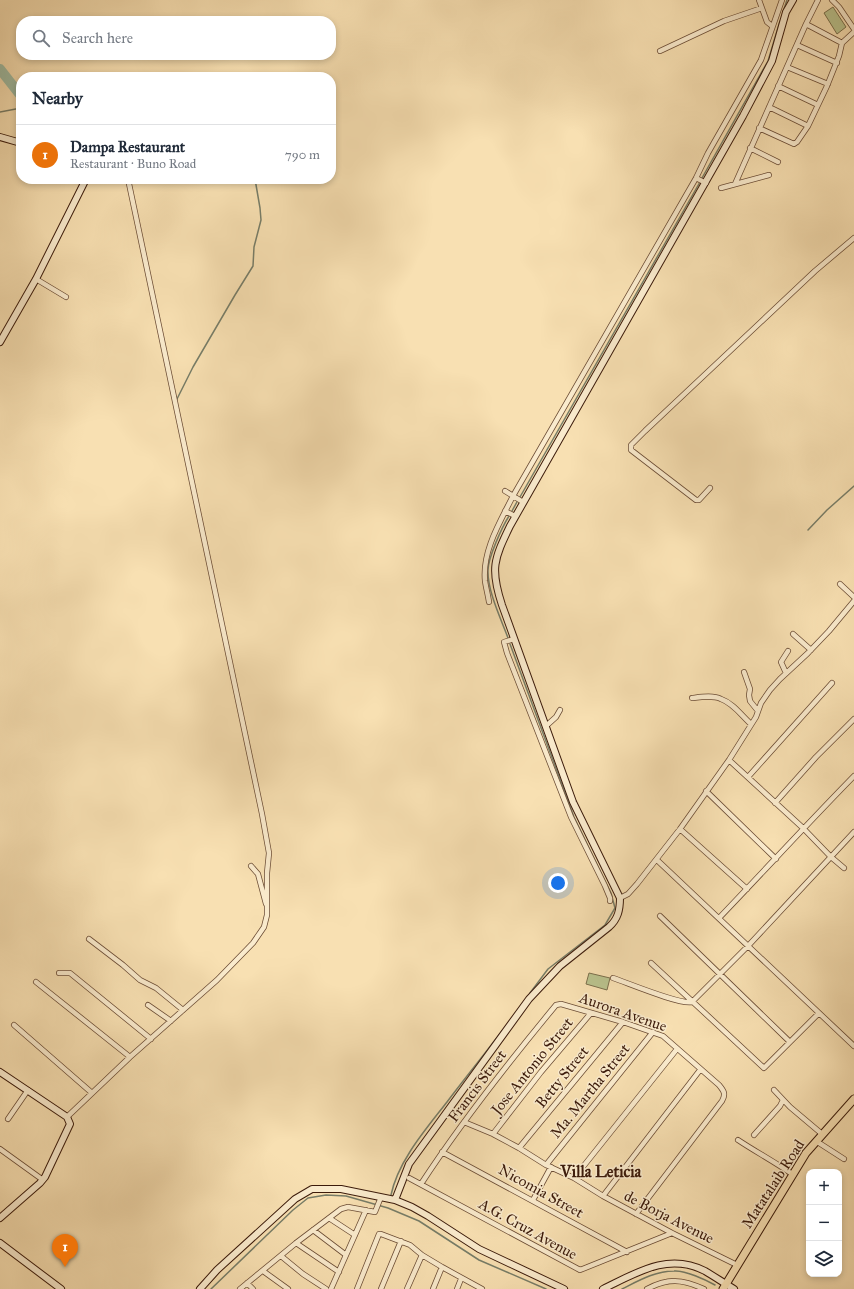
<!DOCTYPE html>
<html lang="en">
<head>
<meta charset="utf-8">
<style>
	body { margin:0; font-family:"IM FELL Great Primer",serif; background:#f6f6f7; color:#1f2937 }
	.controls { position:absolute; right:12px; bottom:12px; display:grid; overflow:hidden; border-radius:8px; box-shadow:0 2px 6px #0003 }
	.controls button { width:36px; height:36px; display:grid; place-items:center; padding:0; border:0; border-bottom:1px solid #e0e1e3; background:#fff; color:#1f2937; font:20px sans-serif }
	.you { position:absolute; left:558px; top:883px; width:14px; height:14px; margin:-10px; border:3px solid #fff; border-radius:50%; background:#1a73e8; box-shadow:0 0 0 6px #1a73e833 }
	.badge { display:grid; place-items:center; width:26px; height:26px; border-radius:50%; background:#d93025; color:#fff; font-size:13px; font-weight:700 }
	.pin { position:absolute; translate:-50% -33px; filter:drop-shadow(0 1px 2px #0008) }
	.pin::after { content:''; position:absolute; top:21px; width:14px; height:12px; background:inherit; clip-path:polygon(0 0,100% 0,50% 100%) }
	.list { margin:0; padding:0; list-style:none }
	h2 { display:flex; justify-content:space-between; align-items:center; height:52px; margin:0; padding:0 16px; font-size:17px }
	h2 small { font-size:13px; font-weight:400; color:#747a83 }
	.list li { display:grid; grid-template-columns:26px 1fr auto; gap:12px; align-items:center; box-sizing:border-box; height:60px; padding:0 16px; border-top:1px solid #e0e1e3 }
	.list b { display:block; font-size:15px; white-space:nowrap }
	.list p { margin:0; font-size:13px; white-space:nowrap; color:#747a83 }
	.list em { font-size:13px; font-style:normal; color:#747a83 }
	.icon { flex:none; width:22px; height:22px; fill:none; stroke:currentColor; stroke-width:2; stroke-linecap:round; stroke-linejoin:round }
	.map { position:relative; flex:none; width:854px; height:1289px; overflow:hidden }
	.search { position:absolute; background:#fff; box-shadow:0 2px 6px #0003; left:16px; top:16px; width:320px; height:44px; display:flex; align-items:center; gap:10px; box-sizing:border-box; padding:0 14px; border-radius:16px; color:#747a83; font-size:15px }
	.panel { position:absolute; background:#fff; box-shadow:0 2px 6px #0003; left:16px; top:72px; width:320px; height:112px; border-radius:16px }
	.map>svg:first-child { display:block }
	.green { fill:#bac38e; stroke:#7b6f4c }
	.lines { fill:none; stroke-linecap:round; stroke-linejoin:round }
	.stream { stroke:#777d68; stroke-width:1.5 }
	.river { stroke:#9fbea6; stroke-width:10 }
	.street-casing { stroke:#6b4c35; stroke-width:6 }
	.secondary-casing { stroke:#3c1b0b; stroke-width:8 }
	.primary-casing { stroke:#3c1b0b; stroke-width:9 }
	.street { stroke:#faebcd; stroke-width:4.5 }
	.secondary { stroke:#faebcd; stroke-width:6 }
	.primary { stroke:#f8e0b2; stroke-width:7 }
	.labels { text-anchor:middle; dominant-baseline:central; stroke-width:3; stroke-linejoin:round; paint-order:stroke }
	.street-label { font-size:15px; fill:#3c1b0b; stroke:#faebcd }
	.neighbourhood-label { font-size:16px; font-weight:bold; fill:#3c1b0b; stroke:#faebcd }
</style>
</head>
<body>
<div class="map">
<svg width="854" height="1289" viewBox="0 0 854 1289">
	<rect width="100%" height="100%" fill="#f8e0b2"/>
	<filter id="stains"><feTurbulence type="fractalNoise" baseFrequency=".005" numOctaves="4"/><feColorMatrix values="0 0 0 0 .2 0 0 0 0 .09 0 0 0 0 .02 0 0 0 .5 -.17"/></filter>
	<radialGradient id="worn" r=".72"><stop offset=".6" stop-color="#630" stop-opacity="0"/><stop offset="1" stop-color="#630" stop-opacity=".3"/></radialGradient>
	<path class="green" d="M833 7 846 27 837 34 824 13Z
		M589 973 610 978 607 990 586 984Z"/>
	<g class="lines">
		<path class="stream" d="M783 12 787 0
			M0 112 21 108
			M702 178 768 61 780 21
			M176 401 193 367 235 295 253 266 254 247 261 220 260 208 255 179
			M520 497 700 182
			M512 511 518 500
			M808 530 827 510 854 486
			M508 638C501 619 487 590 488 570 488 558 502 527 509 516
			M510 644 574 817 611 893 615 908 605 925 548 969 530 993
			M391 1195C398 1161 426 1129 447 1102 465 1078 484 1055 502 1031
			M211 1289 293 1210 308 1198 326 1195 346 1196 388 1208 419 1221 479 1260 546 1289
			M622 1289C638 1281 655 1271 674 1271 685 1270 706 1280 715 1285"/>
		<path class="river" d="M0 69 21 96"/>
		<g class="street-casing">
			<path id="street" d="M759 0 767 22 772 26
				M832 0 839 7 854 29
				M806 24 842 43
				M842 43 854 32
				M797 45 837 63
				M660 51 724 21 762 8
				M787 67 828 84
				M116 77 123 75
				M778 86 818 105
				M769 107 808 126 827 86 839 56 842 43
				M759 128 794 144 797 142 808 126
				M750 148 778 162
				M696 178 706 183
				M735 184 806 24 818 0
				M721 188 769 175
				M36 279 66 297
				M710 488 699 500H696L631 450V445L645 431 815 271 854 238
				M505 491 523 502
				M505 511 515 516
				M840 584 854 597
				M489 602C488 595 486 588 485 581 482 551 500 522 513 496L696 178 708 153 761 60 782 0
				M793 634 811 650
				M514 639 504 642 507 653 571 817 605 886 610 898V901
				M744 672 750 689 749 695 750 701 758 711
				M786 673 781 662 788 651
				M692 698C701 697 713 695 721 699 733 703 742 716 751 724
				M546 726 556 717 560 710
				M729 760 803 828 831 857 844 868
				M748 777 832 683
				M706 791 776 859
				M775 803 816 757 854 719
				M680 829 747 889
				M657 860 854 1046
				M251 866 258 874 266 904
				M620 898 628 894 637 884 680 829 729 760 756 717 761 703 770 690 780 679 808 653 829 631 854 601
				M660 916 790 1042
				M719 918C764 871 808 823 854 776
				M89 939 123 965 140 980 156 988 183 1010
				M651 963 764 1068 819 1013
				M59 973H70L151 1039
				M613 978C628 983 680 1005 692 1002L748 946 854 832
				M36 982 130 1057
				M148 1005 171 1021
				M14 1025 92 1093
				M774 1090 790 1107 822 1134
				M67 1117 130 1057 217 980 253 943 264 927 267 915V873L269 853 262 814 128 179
				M8 1119 28 1090
				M464 1122 493 1134 519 1148 546 1165 574 1178 603 1196 672 1233 737 1265
				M493 1134 541 1072 591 1013
				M754 1135 780 1106 783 1100
				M738 1140C756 1152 775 1162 792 1174
				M816 1141 844 1159
				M519 1148 623 1022
				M0 1149 43 1180
				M442 1152 627 1252
				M546 1165 653 1032
				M409 1178 580 1270 672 1233
				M574 1178 677 1049
				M421 1184C462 1121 508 1063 556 1005L561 1004 623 1022 663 1036 719 1085C724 1091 726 1094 722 1101L636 1214
				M603 1196 700 1070
				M533 1200 551 1167
				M329 1218 355 1235
				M313 1230 346 1255
				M296 1243 339 1272
				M281 1256 303 1274 326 1289
				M263 1271 288 1289
				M247 1283 253 1289
				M240 1289 296 1243 341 1209 348 1207 375 1212 381 1197
				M331 1289 366 1210
				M357 1289 379 1234H381L410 1245 422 1255 442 1267 482 1289
				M381 1289 401 1241
				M407 1289 422 1255
				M433 1289 442 1267
				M457 1289 461 1279
				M647 1289C668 1278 682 1279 704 1289"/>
		</g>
		<g class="secondary-casing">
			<path id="secondary" d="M0 137 21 143
				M0 342 36 279 86 179
				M0 1072 67 1117 70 1124 45 1177 40 1183 0 1218
				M395 1200 409 1164 529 999 560 966 609 927C618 919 620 910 620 898L573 802 502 605C490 569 494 559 510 526L743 116 772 61 786 12 793 0
				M0 1243 61 1289
				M200 1289 217 1270 295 1199 312 1189H341L395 1200 412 1207 428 1216 479 1249 564 1289
				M603 1289C636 1273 668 1252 705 1271 715 1277 724 1283 734 1289"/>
		</g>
		<g class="primary-casing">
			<path id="primary" d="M723 1289 806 1153 854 1099"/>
		</g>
		<use href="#street" class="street"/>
		<use href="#secondary" class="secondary"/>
		<use href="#primary" class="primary"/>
	</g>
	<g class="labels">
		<g class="street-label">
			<text transform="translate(623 1012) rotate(19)">Aurora Avenue</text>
			<text transform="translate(532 1066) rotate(-51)">Jose Antonio Street</text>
			<text transform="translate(562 1077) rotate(-51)">Betty Street</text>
			<text transform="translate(477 1086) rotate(-53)">Francis Street</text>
			<text transform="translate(590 1091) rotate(-51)">Ma. Martha Street</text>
			<text transform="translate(773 1184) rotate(-57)">Matatalaib Road</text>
			<text transform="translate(541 1191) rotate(29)">Nicomia Street</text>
			<text transform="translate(669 1217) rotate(27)">de Borja Avenue</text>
			<text transform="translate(528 1229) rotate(29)">A.G. Cruz Avenue</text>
		</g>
		<g class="neighbourhood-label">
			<text x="601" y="1171">Villa Leticia</text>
		</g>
	</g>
	<rect width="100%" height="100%" filter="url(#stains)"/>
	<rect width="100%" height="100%" fill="url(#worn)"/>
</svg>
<div class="controls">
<button>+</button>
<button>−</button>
<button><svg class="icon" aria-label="layers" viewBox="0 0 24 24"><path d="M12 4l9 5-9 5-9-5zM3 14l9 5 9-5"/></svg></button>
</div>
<div class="you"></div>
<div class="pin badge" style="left:65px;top:1267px;background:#e8710a">1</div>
<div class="search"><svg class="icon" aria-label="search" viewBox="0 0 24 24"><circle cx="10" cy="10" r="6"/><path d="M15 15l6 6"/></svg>Search here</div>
<section class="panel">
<h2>Nearby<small></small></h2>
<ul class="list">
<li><span class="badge" style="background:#e8710a">1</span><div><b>Dampa Restaurant</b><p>Restaurant · Buno Road</p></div><em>790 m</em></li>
</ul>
</section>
</div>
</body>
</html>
